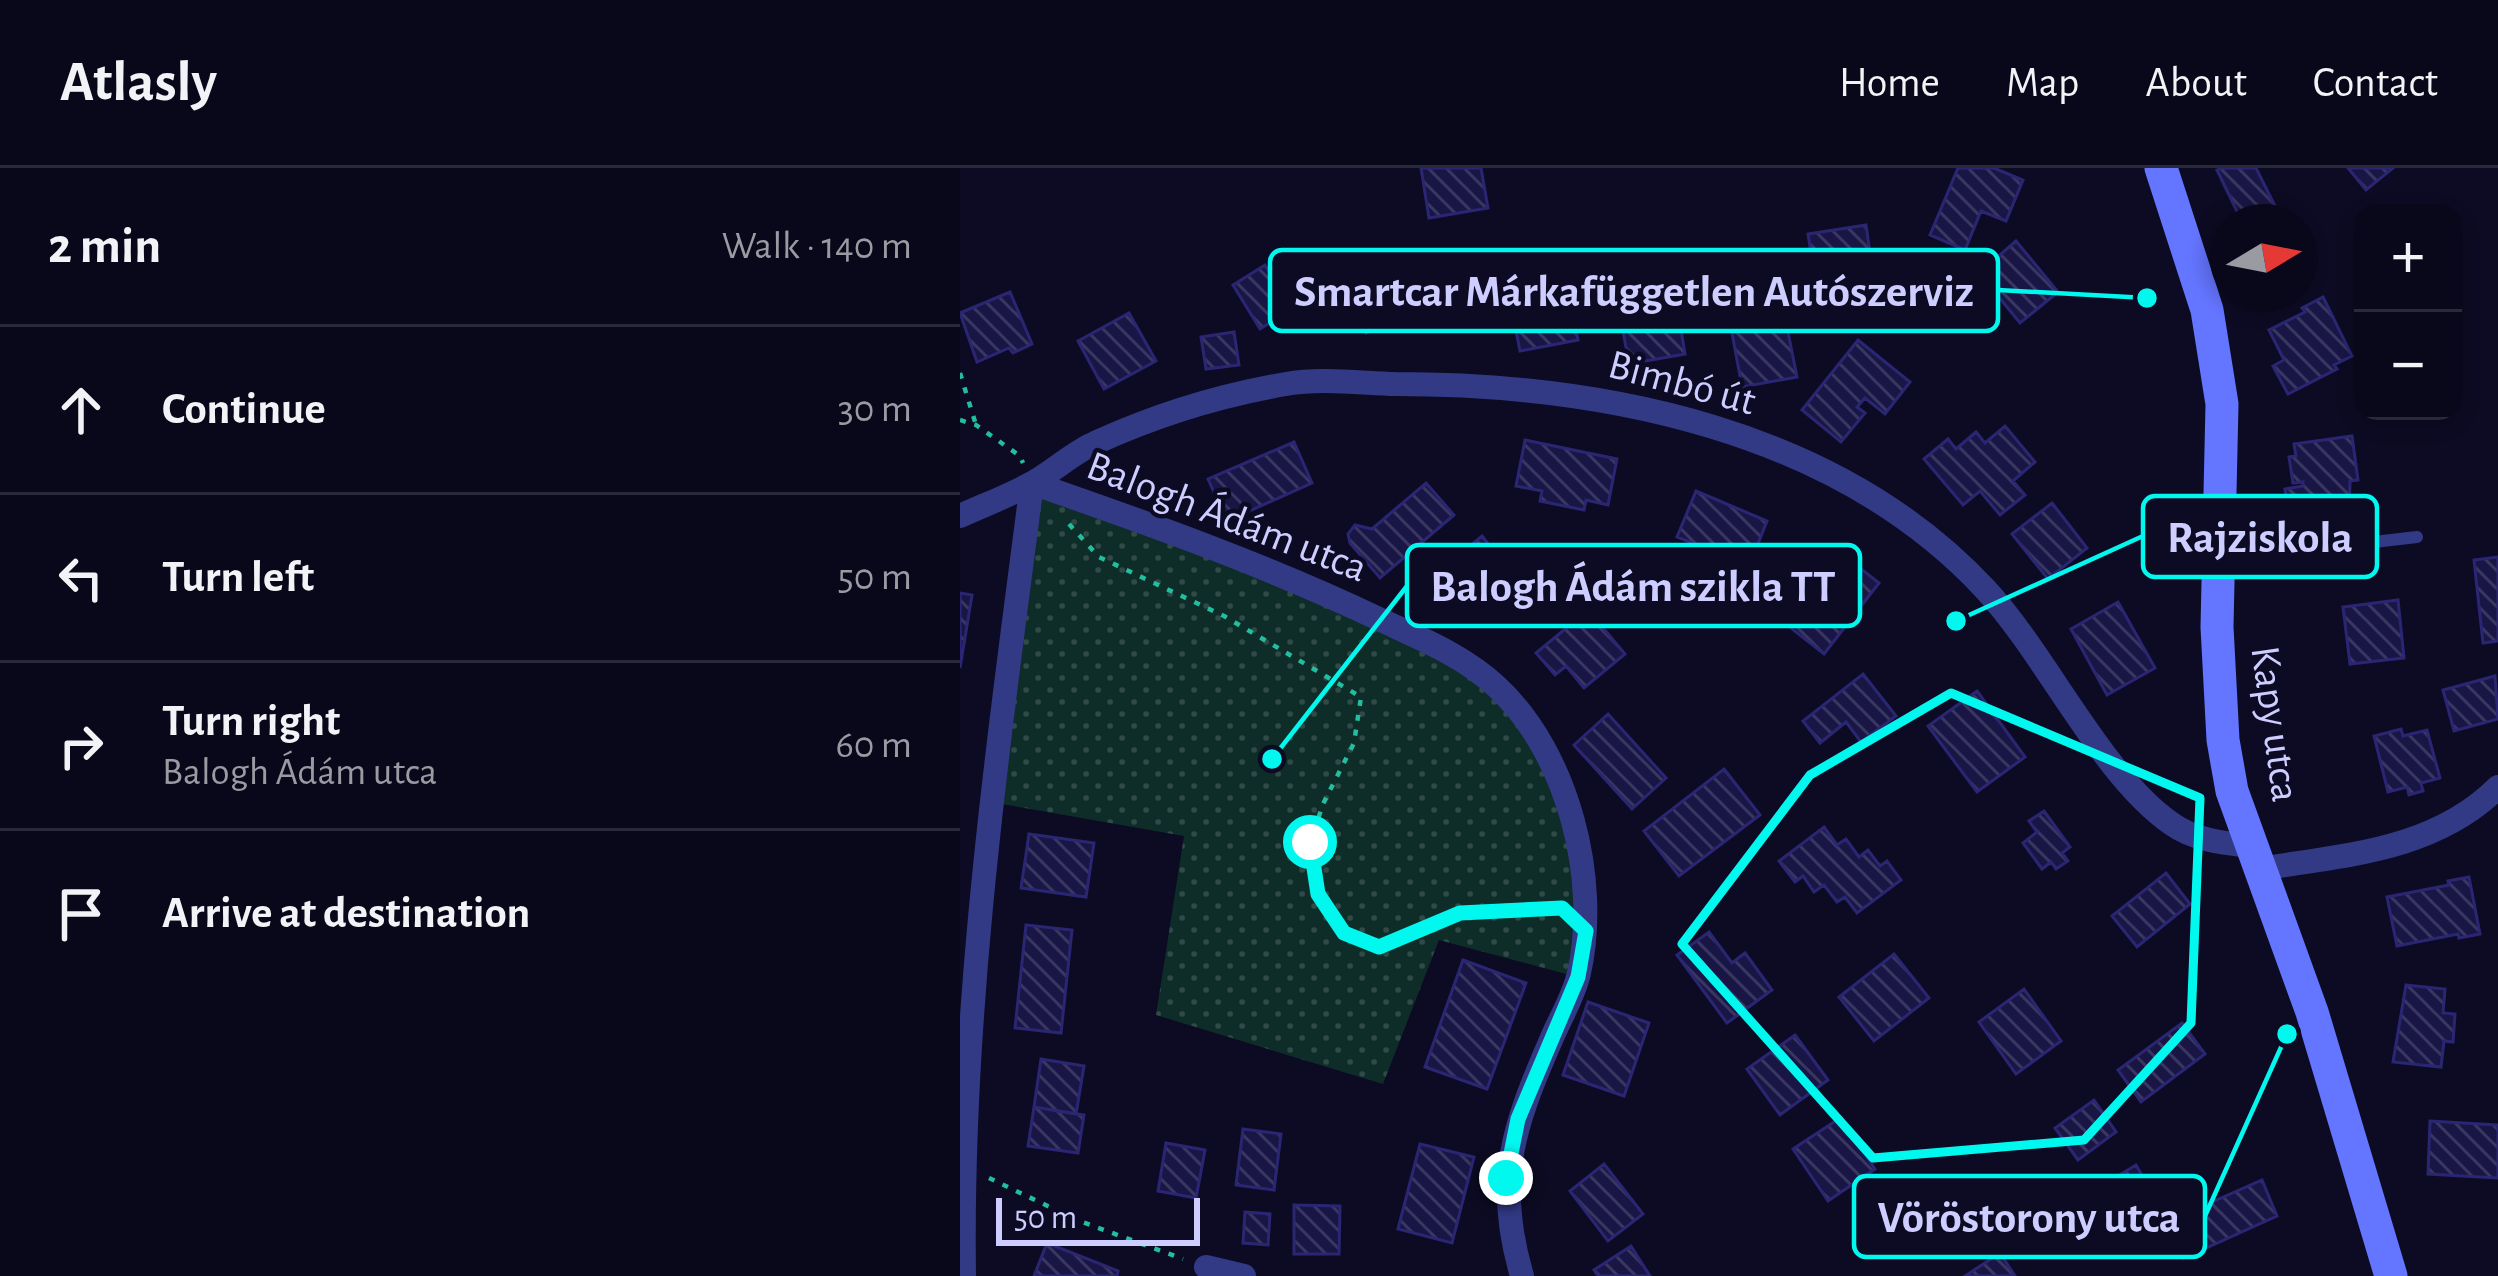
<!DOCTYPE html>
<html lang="en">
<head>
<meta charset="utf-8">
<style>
	body { margin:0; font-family:"Alegreya Sans",sans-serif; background:#171627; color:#f1f3f6 }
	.controls { position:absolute; right:36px; top:36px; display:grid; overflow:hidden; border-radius:24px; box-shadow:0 6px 18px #0003 }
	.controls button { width:108px; height:108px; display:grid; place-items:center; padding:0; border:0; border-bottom:3px solid #292939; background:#09081a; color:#f1f3f6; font:60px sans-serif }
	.compass { position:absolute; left:1250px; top:36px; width:108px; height:108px; border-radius:50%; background:#09081a; box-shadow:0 6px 18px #0003; rotate:80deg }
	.scale { position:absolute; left:36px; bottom:30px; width:204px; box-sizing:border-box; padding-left:12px; border:6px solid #cdceff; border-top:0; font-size:33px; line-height:42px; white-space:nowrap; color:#cdceff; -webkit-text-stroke:9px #0c0b23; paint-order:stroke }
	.stop { position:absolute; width:36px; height:36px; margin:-27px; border:9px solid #00f8ef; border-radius:50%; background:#fff }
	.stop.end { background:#00f8ef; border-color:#fff; box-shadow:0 3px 12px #0008 }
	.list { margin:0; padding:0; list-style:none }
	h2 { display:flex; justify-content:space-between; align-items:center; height:156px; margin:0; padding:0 48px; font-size:51px }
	h2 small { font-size:39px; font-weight:400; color:#999aa2 }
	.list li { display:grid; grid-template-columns:78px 1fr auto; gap:36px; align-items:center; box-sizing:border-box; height:168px; padding:0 48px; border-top:3px solid #292939 }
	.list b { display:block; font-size:45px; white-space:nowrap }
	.list p { margin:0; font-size:39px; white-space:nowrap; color:#999aa2 }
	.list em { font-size:39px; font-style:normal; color:#999aa2 }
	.icon { flex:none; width:66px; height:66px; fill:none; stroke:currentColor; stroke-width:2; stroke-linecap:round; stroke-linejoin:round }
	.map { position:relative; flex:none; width:1538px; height:1108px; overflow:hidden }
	header { display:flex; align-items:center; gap:72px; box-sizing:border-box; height:168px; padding:0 60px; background:#09081a; border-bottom:3px solid #292939 }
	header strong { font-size:57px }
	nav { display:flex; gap:66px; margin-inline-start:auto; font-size:42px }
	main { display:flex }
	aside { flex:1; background:#09081a }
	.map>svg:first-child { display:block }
	.park { fill:url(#park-dots) }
	.building { fill:url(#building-back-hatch); stroke:#2a2673; stroke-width:3 }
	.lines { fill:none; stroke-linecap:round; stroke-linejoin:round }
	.path { stroke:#23bd9f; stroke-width:4.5; stroke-dasharray:6 9; stroke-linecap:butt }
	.lane { stroke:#323a86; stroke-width:12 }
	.street { stroke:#323a86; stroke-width:24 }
	.secondary { stroke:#6475ff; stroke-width:33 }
	.route { stroke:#00f8ef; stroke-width:15 }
	.marked { fill:none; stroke:#00f8ef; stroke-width:9; stroke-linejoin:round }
	.labels { text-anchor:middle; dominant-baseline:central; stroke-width:9; stroke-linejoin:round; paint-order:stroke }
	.street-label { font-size:42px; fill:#cdceff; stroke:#0c0b23 }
	.leader { fill:none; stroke:#00f8ef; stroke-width:4.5 }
	.callout-dot { fill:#00f8ef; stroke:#0c0b23; stroke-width:4.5 }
	.callout { fill:#0c0b23; stroke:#00f8ef; stroke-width:4.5 }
	.callout-label { font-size:45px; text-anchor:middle; font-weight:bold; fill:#cdceff }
</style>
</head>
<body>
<header>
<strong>Atlasly</strong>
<nav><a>Home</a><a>Map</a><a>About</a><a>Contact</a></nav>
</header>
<main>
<aside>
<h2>2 min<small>Walk · 140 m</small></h2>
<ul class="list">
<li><svg class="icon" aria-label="ahead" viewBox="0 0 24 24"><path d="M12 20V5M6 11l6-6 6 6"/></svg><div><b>Continue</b></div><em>30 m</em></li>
<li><svg class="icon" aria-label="left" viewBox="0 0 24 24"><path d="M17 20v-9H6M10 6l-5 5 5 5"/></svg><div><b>Turn left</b></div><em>50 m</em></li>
<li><svg class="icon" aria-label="right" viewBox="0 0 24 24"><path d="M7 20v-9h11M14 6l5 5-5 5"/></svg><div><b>Turn right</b><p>Balogh Ádám utca</p></div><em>60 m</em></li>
<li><svg class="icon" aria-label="arrive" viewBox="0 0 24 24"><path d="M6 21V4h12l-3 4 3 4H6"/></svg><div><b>Arrive at destination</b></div></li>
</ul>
</aside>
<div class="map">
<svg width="1538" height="1108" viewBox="0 0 1538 1108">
	<defs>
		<pattern id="park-dots" width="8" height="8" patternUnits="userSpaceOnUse" patternTransform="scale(3)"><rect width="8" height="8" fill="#0e2d28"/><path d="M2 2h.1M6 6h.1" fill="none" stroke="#304a48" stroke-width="1.8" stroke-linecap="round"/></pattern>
		<pattern id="building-back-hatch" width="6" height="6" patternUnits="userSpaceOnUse" patternTransform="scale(3)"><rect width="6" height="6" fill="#191645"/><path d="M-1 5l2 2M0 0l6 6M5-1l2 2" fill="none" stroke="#393761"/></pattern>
	</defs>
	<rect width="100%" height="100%" fill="#0c0b23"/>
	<path class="park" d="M72 315 493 487 575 564 620 689 618 809 479 772 423 916 196 847 224 668 31 634Z"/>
	<path class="building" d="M461 0H521L528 40 469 50Z
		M998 0H1034L1063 12 1046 53 1021 43 1005 82 970 67Z
		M1262 0H1296L1323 54H1282L1257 2Z
		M1388 0H1433L1406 22Z
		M906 57 914 113 857 122 848 66Z
		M1056 73 1098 124 1060 155 1019 105Z
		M436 95 457 143 406 165 386 117Z
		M305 97 332 141 300 161 273 117Z
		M607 116 618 172 560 183 549 127Z
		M50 124 72 176 53 185 49 180 17 194 0 145Z
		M715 125 725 186 669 196 658 135Z
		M1363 129 1392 188 1374 197 1377 201 1328 226 1313 198 1324 192 1309 162 1345 144 1342 140Z
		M169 145 196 193 144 221 118 173Z
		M826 154 837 209 782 219 772 165Z
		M274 164 279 197 246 201 241 169Z
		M898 172 950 214 925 246 905 230 897 239 905 245 881 274 842 242Z
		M1045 258 1075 294 1053 313 1065 327 1040 347 1020 323 1003 337 964 291 988 271 996 281 1016 264 1025 275Z
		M1392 268 1398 312 1390 313 1389 352 1340 359 1338 346 1329 348 1325 321 1343 318V314L1333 315 1329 289 1336 288 1334 276Z
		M565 272 657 291 648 337 626 332 624 342 580 333 582 323 556 318Z
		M334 274 352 315 267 353 248 311Z
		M466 315 494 347 420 410 390 375 388 366 395 357 412 361Z
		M736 323 807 353 789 398 717 369Z
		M1092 335 1127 380 1088 411 1052 366Z
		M522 368 558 414 506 455 470 410Z
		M1538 389V473L1523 475 1514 392Z
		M853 396 879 417 895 396 919 415 864 486 813 446Z
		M0 425 12 427 0 500Z
		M1438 432 1444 490 1390 496 1383 439Z
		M1158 434 1195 500 1147 527 1111 461Z
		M628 442 665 486 624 520 606 498 595 507 576 485Z
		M903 506 936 548 901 574 886 554 860 575 843 553Z
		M1535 508 1538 551 1494 563 1483 522Z
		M1017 523 1065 589 1017 624 968 558Z
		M648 546 706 610 672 641 614 577Z
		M1441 561 1443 568 1467 562 1480 610 1461 615 1463 623 1449 627 1447 619 1428 624 1414 568Z
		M764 601 800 647 719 708 684 663Z
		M1084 643 1110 679 1102 685 1108 693 1096 701 1091 694 1082 701 1063 675 1077 664 1069 653Z
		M864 659 877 677 886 671 899 689 908 682 920 698 927 693 941 712 897 745 885 729 877 734 864 717 854 724 843 708 835 714 819 693Z
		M69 666 134 675 126 729 61 720Z
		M1206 705 1230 736 1177 779 1152 748Z
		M1509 709 1520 766 1499 770 1498 766 1437 778 1427 729 1489 717 1488 713Z
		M66 757 112 762 101 865 55 860Z
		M749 764 772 795 785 785 812 822 767 855 717 787Z
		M934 786 969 830 914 873 879 829Z
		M503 792 566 815 527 921 465 899Z
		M1446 817 1485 821 1483 845 1495 846 1493 874 1484 873 1481 899 1433 894Z
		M1064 821 1101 873 1056 906 1019 854Z
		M628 834 689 855 664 928 603 907Z
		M1222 855 1245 886 1181 934 1158 902Z
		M835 867 868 912 820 947 787 901Z
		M81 891 124 898 116 946 74 939Z
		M1134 932 1156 964 1118 992 1095 960Z
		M74 939 124 947 118 985 68 978Z
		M880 950 915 1001 868 1033 833 981Z
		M1470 953 1538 957V1010L1468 1006Z
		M283 961 321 966 314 1022 276 1017Z
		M206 975 245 982 236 1030 198 1023Z
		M460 976 514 989 492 1075 438 1061Z
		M644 996 683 1046 648 1073 610 1023Z
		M1176 997 1195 1030 1109 1081 1090 1049Z
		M1302 1012 1317 1048 1224 1090 1207 1054Z
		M334 1037 380 1038 379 1086H334Z
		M285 1044 310 1046 308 1077 283 1075Z
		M87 1075 158 1103 157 1108H74Z
		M671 1078 690 1108H638L634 1102Z
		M1040 1085 1055 1108H1005Z"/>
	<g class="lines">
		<path class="path" d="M0 205 16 257
			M0 252 16 257 60 288 63 295
			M109 356 139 389 264 448 401 529 394 575 363 636 350 675 358 726 384 765 419 779 500 745H560L600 740
			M29 1010 117 1052 223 1091"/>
		<path class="lane" d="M1260 392 1457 369"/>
		<path class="street" d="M72 315C190 356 306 397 419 451 459 470 503 487 537 519 608 585 640 711 619 805 614 828 600 850 591 872 553 959 534 1013 562 1108
			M0 348C24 337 51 327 74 314 95 302 114 284 135 275 194 248 262 227 326 216 360 210 400 215 435 216 644 216 878 262 1026 422 1087 488 1142 608 1212 656 1234 672 1264 675 1290 678
			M1299 701C1384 687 1474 683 1538 619
			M246 1099 284 1108
			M4 1108C0 843 38 578 72 315"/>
		<path class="secondary" d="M1201 0 1247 142 1262 236 1257 459 1263 572 1272 623 1352 844 1431 1108"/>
	</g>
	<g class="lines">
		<path class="route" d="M350 674 358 726 384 765 419 779 500 745 602 740 626 763 618 809 558 951 546 1010"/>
	</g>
	<path class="marked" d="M991 525 1240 630 1231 855 1124 972 913 990 722 776 850 607Z"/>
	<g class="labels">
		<g class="street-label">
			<text transform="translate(722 215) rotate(15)">Bimbó út</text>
			<text transform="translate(267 349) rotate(21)">Balogh Ádám utca</text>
			<text transform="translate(1315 556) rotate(82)">Kapy utca</text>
		</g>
	</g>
	<path class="leader" d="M1187 130L1038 122M996 453L1183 368M312 591L447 418M1327 866L1245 1048"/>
	<g class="callout-dot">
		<circle cx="1187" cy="130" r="12"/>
		<circle cx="996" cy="453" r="12"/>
		<circle cx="312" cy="591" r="12"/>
		<circle cx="1327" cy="866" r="12"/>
	</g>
	<g class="callout">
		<rect x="310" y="82" width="728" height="81" rx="12"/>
		<rect x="1183" y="328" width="234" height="81" rx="12"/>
		<rect x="447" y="377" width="453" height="81" rx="12"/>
		<rect x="894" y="1008" width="351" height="81" rx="12"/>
	</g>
	<g class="callout-label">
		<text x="674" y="138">Smartcar Márkafüggetlen Autószerviz</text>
		<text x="1300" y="384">Rajziskola</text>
		<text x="673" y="433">Balogh Ádám szikla TT</text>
		<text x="1069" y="1064">Vöröstorony utca</text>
	</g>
</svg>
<div class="controls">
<button>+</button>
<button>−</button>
</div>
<svg class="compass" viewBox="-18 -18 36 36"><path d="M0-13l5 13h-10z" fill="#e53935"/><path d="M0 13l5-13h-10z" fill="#999aa2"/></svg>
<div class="scale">50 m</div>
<div class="stop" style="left:350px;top:674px"></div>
<div class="stop end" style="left:546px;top:1010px"></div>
</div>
</main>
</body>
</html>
